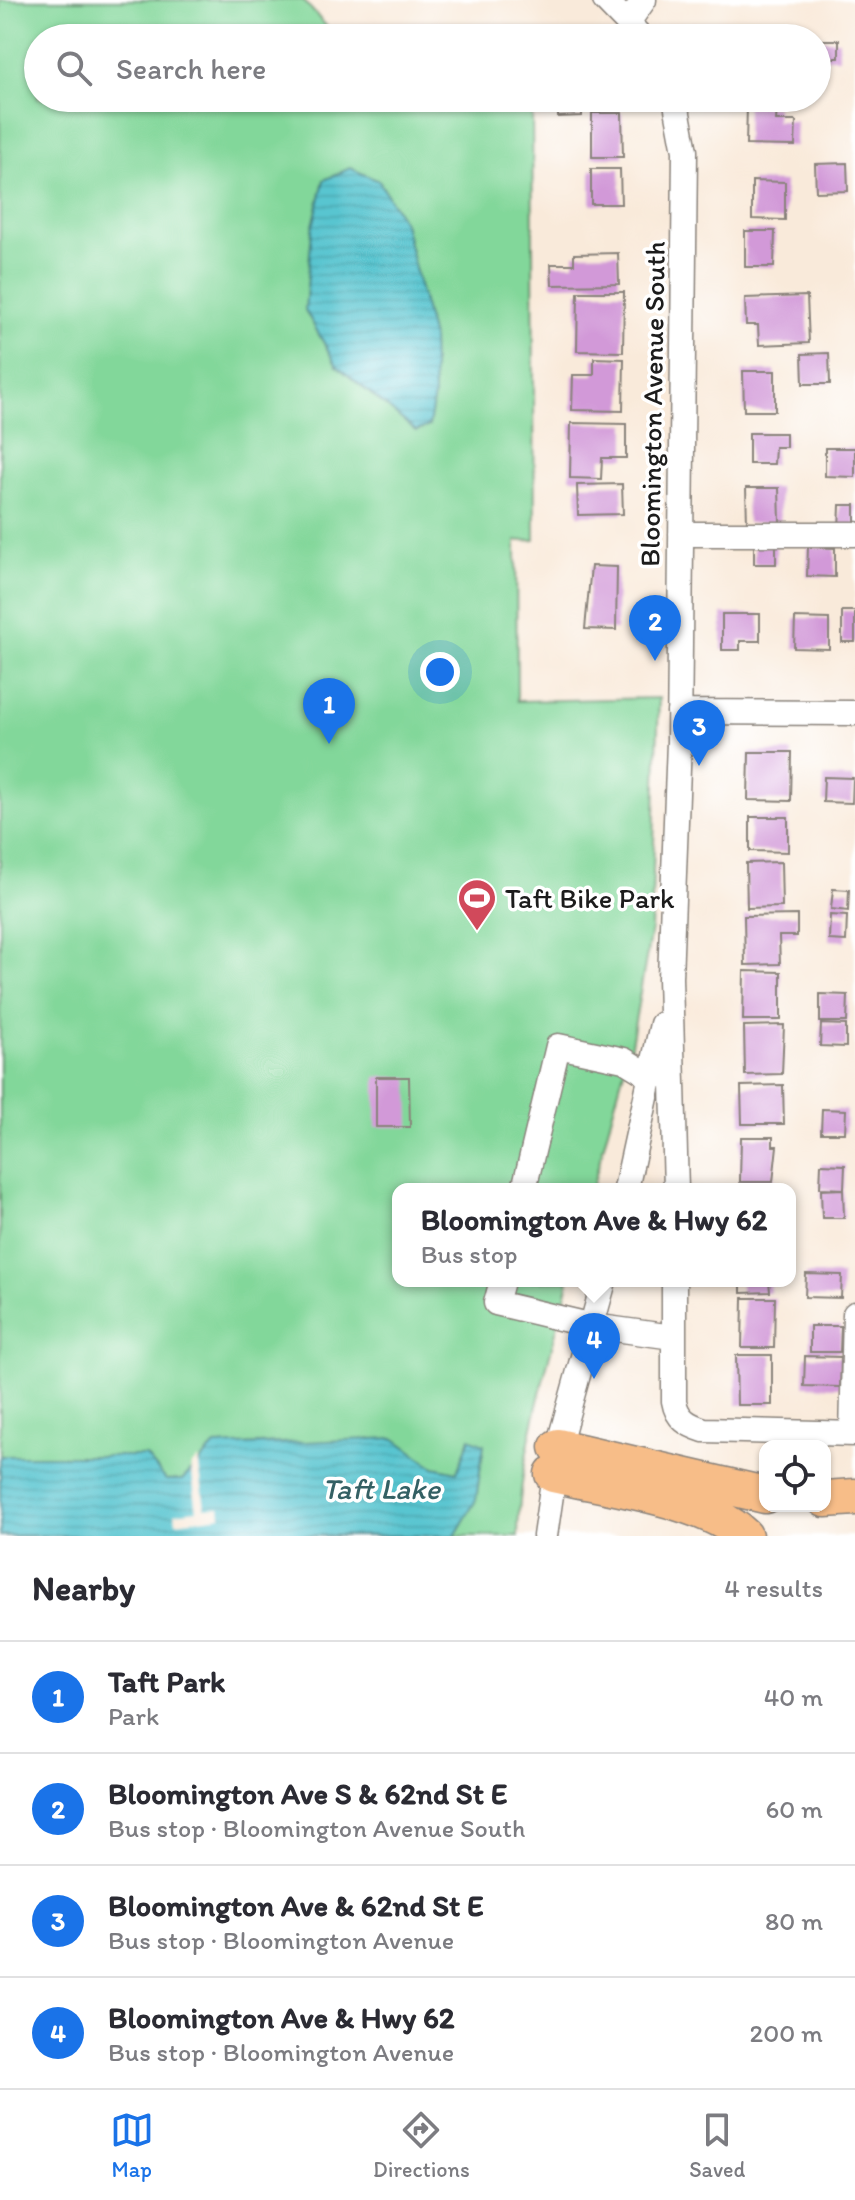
<!DOCTYPE html>
<html lang="en">
<head>
<meta charset="utf-8">
<style>
	body { margin:0; font-family:Itim,sans-serif; background:#f7f7f7; color:#2b2b33 }
	.controls { position:absolute; right:24px; bottom:24px; display:grid; overflow:hidden; border-radius:16px; box-shadow:0 2px 6px #0004 }
	.controls button { width:72px; height:72px; display:grid; place-items:center; padding:0; border:0; border-bottom:2px solid #e1e1e2; background:#fff; color:#2b2b33; font:40px sans-serif }
	.you { position:absolute; left:440px; top:672px; width:28px; height:28px; margin:-20px; border:6px solid #fff; border-radius:50%; background:#1a73e8; box-shadow:0 0 0 12px #1a73e833 }
	.badge { display:grid; place-items:center; width:52px; height:52px; border-radius:50%; background:#1a73e8; color:#fff; font-size:26px; font-weight:700 }
	.pin { position:absolute; translate:-50% -66px; filter:drop-shadow(0 2px 4px #0008) }
	.pin::after { content:''; position:absolute; top:42px; width:28px; height:24px; background:inherit; clip-path:polygon(0 0,100% 0,50% 100%) }
	.popup { position:absolute; left:392px; top:1183px; width:404px; height:104px; box-sizing:border-box; display:grid; place-content:center; border-radius:16px; background:#fff; filter:drop-shadow(0 2px 6px #0005); font-size:26px; white-space:nowrap; color:#7c7c81 }
	.popup b { font-size:30px; color:#2b2b33 }
	.popup::after { content:''; position:absolute; left:50%; top:100%; margin-left:-16px; border:16px solid transparent; border-top-color:#fff }
	.list { margin:0; padding:0; list-style:none }
	h2 { display:flex; justify-content:space-between; align-items:center; height:104px; margin:0; padding:0 32px; font-size:34px }
	h2 small { font-size:26px; font-weight:400; color:#7c7c81 }
	.list li { display:grid; grid-template-columns:52px 1fr auto; gap:24px; align-items:center; box-sizing:border-box; height:112px; padding:0 32px; border-top:2px solid #e1e1e2 }
	.list b { display:block; font-size:30px; white-space:nowrap }
	.list p { margin:0; font-size:26px; white-space:nowrap; color:#7c7c81 }
	.list em { font-size:26px; font-style:normal; color:#7c7c81 }
	.icon { flex:none; width:44px; height:44px; fill:none; stroke:currentColor; stroke-width:2; stroke-linecap:round; stroke-linejoin:round }
	.map { position:relative; flex:none; width:855px; height:1536px; overflow:hidden }
	.search { position:absolute; background:#fff; box-shadow:0 2px 6px #0004; left:24px; right:24px; top:24px; height:88px; display:flex; align-items:center; gap:20px; box-sizing:border-box; padding:0 28px; border-radius:44px; color:#7c7c81; font-size:30px }
	.sheet { height:552px; background:#fff }
	nav { display:flex; justify-content:space-around; align-items:center; box-sizing:border-box; height:112px; border-top:2px solid #e1e1e2; background:#fff; font-size:22px; color:#7c7c81 }
	nav a { display:grid; justify-items:center; gap:4px }
	nav .on { color:#1a73e8 }
	.map>svg:first-child { display:block }
	.park { fill:#82d79a; stroke:#4f7a5b; stroke-width:2 }
	.water { fill:url(#water-rules); stroke:#3a7076; stroke-width:2 }
	.pier { fill:#f9eada }
	.building { fill:#d299d8 }
	.lines { fill:none; stroke-linecap:round; stroke-linejoin:round }
	.minor-casing { stroke:#8a837b; stroke-width:27 }
	.highway-casing { stroke:#8a837b; stroke-width:39 }
	.minor { stroke:#fff; stroke-width:24 }
	.highway { stroke:#f7bd88; stroke-width:36 }
	.labels { text-anchor:middle; dominant-baseline:central; stroke-width:7; stroke-linejoin:round; paint-order:stroke }
	.street-label { font-size:28px; fill:#1c1c1c; stroke:#fff }
	.poi-label { font-size:28px; fill:#1c1c1c; stroke:#fff; text-anchor:start }
	.water-label { font-size:30px; font-style:italic; fill:#346064; stroke:#fff }
</style>
</head>
<body>
<div class="map">
<svg width="855" height="1536" viewBox="0 0 855 1536">
	<defs>
		<pattern id="water-rules" width="6" height="5" patternUnits="userSpaceOnUse" patternTransform="scale(2)"><rect width="6" height="5" fill="#59c5d0"/><path d="M0 2.5h6" fill="none" stroke="#4da9b2"/></pattern>
	</defs>
	<rect width="100%" height="100%" fill="#fff"/>
	<filter id="ink" filterUnits="userSpaceOnUse"><feTurbulence type="fractalNoise" baseFrequency=".0125" numOctaves="2"/><feDisplacementMap in="SourceGraphic" scale="16" xChannelSelector="R" yChannelSelector="G"/><feConvolveMatrix kernelMatrix="1 2 1 2 8 2 1 2 1" color-interpolation-filters="sRGB"/></filter>
	<filter id="wash" filterUnits="userSpaceOnUse"><feTurbulence type="fractalNoise" baseFrequency=".006" numOctaves="4" result="noise"/><feDisplacementMap in="SourceGraphic" scale="32" xChannelSelector="R" yChannelSelector="G"/><feGaussianBlur stdDeviation="1.8" result="paint"/><feColorMatrix in="noise" values="0 0 0 0 0 0 0 0 0 0 0 0 0 0 0 0 0 1.4 0 .05"/><feComposite in="paint" operator="in"/></filter>
	<g filter="url(#wash)">
		<rect width="100%" height="100%" fill="#f9eada"/>
		<path class="park" d="M0 0H303L337 38H38V98L532 101 535 540 516 541 517 701 659 698 651 930 631 1044 592 1189H398V1281H569C549 1364 519 1451 518 1536H0Z"/>
		<path class="water" d="M350 168 379 181 404 223 432 338 434 396 429 426 416 431 337 366 305 310 312 230 324 180Z
			M394 1438 434 1467 457 1472 470 1438 484 1444 476 1500 455 1536H0V1456H146L166 1480H182L215 1446Z"/>
		<path class="pier" d="M198 1459 205 1508 220 1507 221 1516 176 1522 175 1513 197 1510 191 1466Z"/>
		<g id="blocks">
			<path class="building" d="M819 40H839V58H819Z
				M558 99H582V116L558 117Z
				M747 106 777 107 776 121H796L795 146 746 145Z
				M592 113H622L623 157H592Z
				M847 163 848 191 816 192 815 164Z
				M591 169H620L621 204H591Z
				M752 181 785 182V220L752 219Z
				M745 231H775L774 267H745Z
				M618 253 619 284 552 285 551 264H574V254Z
				M578 292H624L623 352 577 351Z
				M807 296 809 343 759 345 758 325H746L745 298Z
				M829 353 830 384H803L802 354Z
				M594 358 624 359 623 411 572 410 573 375H594Z
				M743 371H775V411H744Z
				M571 423 626 424V458H602L601 479 570 478Z
				M749 433H786V447H775L774 464H749Z
				M825 448H855V477L825 476Z
				M622 484 623 514 578 515 577 485Z
				M746 488H779L780 522 747 523Z
				M840 505H855V530H839Z
				M754 546H776V564H754Z
				M808 547 835 548V577L807 576Z
				M591 566 617 567 616 630 585 629Z
				M842 611H855V642H842Z
				M722 614H760V641H740V650H722Z
				M795 618 829 619V649L794 648Z
				M749 752H792L791 801 748 800Z
				M824 777 853 778 852 803 823 802Z
				M750 817H788V852L750 851Z
				M781 862 782 907 747 908 746 863Z
				M833 889 849 890 848 911 831 909Z
				M797 915V936H779L780 964 745 965 744 916Z
				M830 915 847 916 846 941 829 940Z
				M744 971 781 972V1020H743Z
				M820 994 848 995 847 1022H820Z
				M821 1024 846 1025V1047L820 1046Z
				M784 1025 782 1074 745 1075 744 1026Z
				M376 1077H409L410 1127H376Z
				M783 1085 784 1124H742L741 1086Z
				M822 1109 846 1110 845 1133H821Z
				M741 1137H773V1146H777L773 1182H740Z
				M821 1164 845 1165 844 1189 820 1188Z
				M843 1189 844 1218H822L821 1190Z
				M806 1274 842 1275 841 1298 805 1297Z
				M741 1281H769L770 1292 741 1293Z
				M743 1298H775L774 1348H742Z
				M810 1326H841L840 1352H810Z
				M736 1355H772V1405H737Z
				M805 1356 841 1357 840 1387 804 1386Z"/>
		</g>
	</g>
	<g filter="url(#ink)">
		<use href="#blocks" fill-opacity="0" stroke="#8a837b" stroke-width="2"/>
		<g class="lines">
			<g class="minor-casing">
				<path id="minor" d="M605 0 642 38
					M629 21 644 0
					M675 98 685 151 679 742 670 978 676 1189
					M681 534H855
					M679 712 855 713
					M524 1189 558 1046 624 1060 653 1078
					M626 1189 662 1024
					M502 1281 496 1303 593 1326 673 1337
					M674 1281V1401C677 1419 688 1425 704 1430L855 1434
					M852 1434 855 1314
					M545 1536 558 1447 604 1281"/>
			</g>
			<g class="highway-casing">
				<path id="highway" d="M558 1447 765 1495
					M553 1474C607 1487 704 1498 744 1536
					M825 1499 855 1497"/>
			</g>
			<use href="#minor" class="minor"/>
			<use href="#highway" class="highway"/>
		</g>
	</g>
	<defs>
		<g id="stadium-pin" transform="scale(2)"><path d="M0 17L-7.5 6A9.5 9.5 0 1 1 7.5 6Z" fill="#d1495b" stroke="#fff"/><path d="M0-5a6.5 5 0 1 0 0 10a6.5 5 0 1 0 0-10ZM-3.5-1.8h7v3.6h-7Z" fill="#fff"/></g>
	</defs>
	<g fill-rule="evenodd">
		<use href="#stadium-pin" x="477" y="898"/>
	</g>
	<g class="labels">
		<g class="street-label">
			<text transform="translate(652 404) rotate(-89)">Bloomington Avenue South</text>
		</g>
		<g class="poi-label">
			<text x="505" y="898">Taft Bike Park</text>
		</g>
		<g class="water-label">
			<text x="381" y="1488">Taft Lake</text>
		</g>
	</g>
</svg>
<div class="controls">
<button><svg class="icon" aria-label="locate" viewBox="0 0 24 24"><circle cx="12" cy="12" r="6"/><path d="M12 2v4M12 18v4M2 12h4M18 12h4"/></svg></button>
</div>
<div class="you"></div>
<div class="pin badge" style="left:329px;top:744px">1</div>
<div class="pin badge" style="left:655px;top:661px">2</div>
<div class="pin badge" style="left:699px;top:766px">3</div>
<div class="pin badge" style="left:594px;top:1379px">4</div>
<div class="popup"><b>Bloomington Ave &amp; Hwy 62</b>Bus stop</div>
<div class="search"><svg class="icon" aria-label="search" viewBox="0 0 24 24"><circle cx="10" cy="10" r="6"/><path d="M15 15l6 6"/></svg>Search here</div>
</div>
<section class="sheet">
<h2>Nearby<small>4 results</small></h2>
<ul class="list">
<li><span class="badge">1</span><div><b>Taft Park</b><p>Park</p></div><em>40 m</em></li>
<li><span class="badge">2</span><div><b>Bloomington Ave S &amp; 62nd St E</b><p>Bus stop · Bloomington Avenue South</p></div><em>60 m</em></li>
<li><span class="badge">3</span><div><b>Bloomington Ave &amp; 62nd St E</b><p>Bus stop · Bloomington Avenue</p></div><em>80 m</em></li>
<li><span class="badge">4</span><div><b>Bloomington Ave &amp; Hwy 62</b><p>Bus stop · Bloomington Avenue</p></div><em>200 m</em></li>
</ul>
</section>
<nav>
<a class="on"><svg class="icon" aria-label="map" viewBox="0 0 24 24"><path d="M3 6l6-2 6 2 6-2v14l-6 2-6-2-6 2zM9 4v14M15 6v14"/></svg>Map</a>
<a><svg class="icon" aria-label="directions" viewBox="0 0 24 24"><path d="M12 3l9 9-9 9-9-9zM9 14v-3h6M13 9l2 2-2 2"/></svg>Directions</a>
<a><svg class="icon" aria-label="saved" viewBox="0 0 24 24"><path d="M7 4h10v16l-5-4-5 4z"/></svg>Saved</a>
</nav>
</body>
</html>
